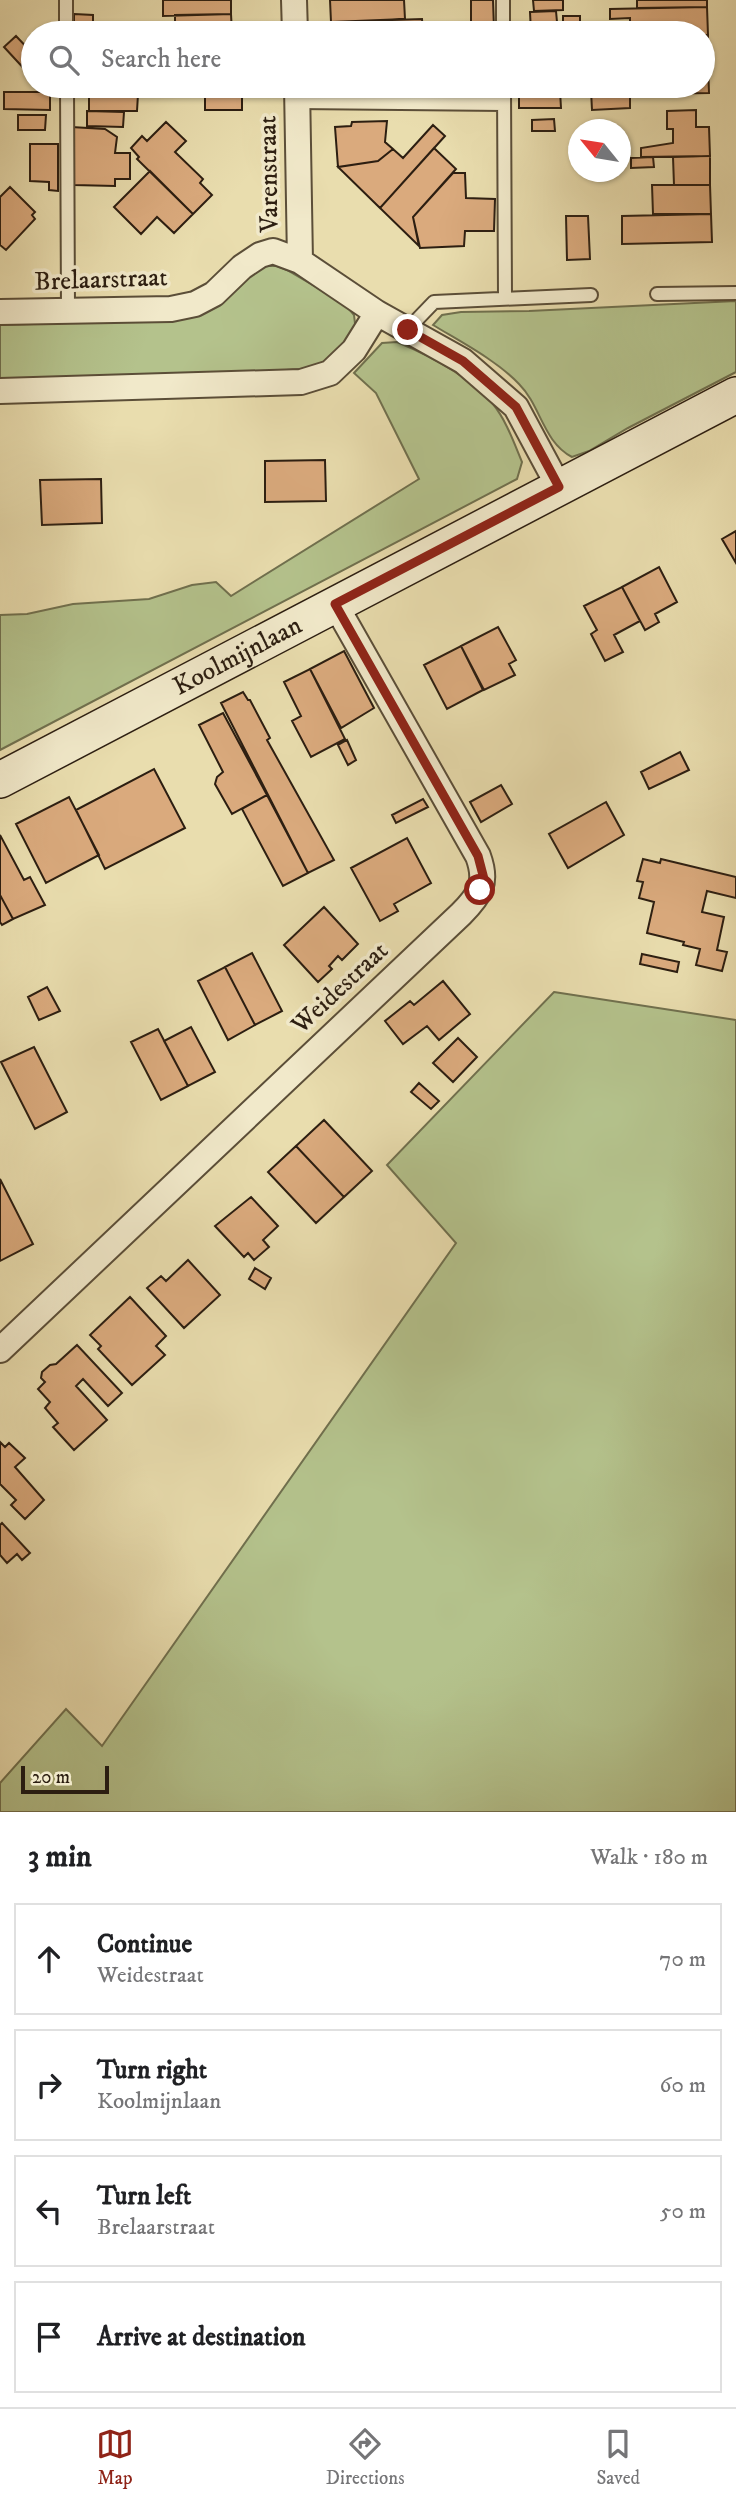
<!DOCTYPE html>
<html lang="en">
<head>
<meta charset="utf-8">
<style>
	body { margin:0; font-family:"IM FELL DW Pica",serif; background:#f2f2f2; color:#202124 }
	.compass { position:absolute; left:568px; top:119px; width:63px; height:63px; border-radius:50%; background:#fff; box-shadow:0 2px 5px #0004; rotate:300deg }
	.scale { position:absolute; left:21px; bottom:18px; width:88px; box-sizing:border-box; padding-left:7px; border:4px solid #2c1e11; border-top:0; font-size:19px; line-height:24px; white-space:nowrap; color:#2c1e11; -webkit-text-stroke:5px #f1e9ca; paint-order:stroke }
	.stop { position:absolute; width:21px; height:21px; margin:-16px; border:5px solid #8f2418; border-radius:50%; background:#fff }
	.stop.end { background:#8f2418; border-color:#fff; box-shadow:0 2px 7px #0008 }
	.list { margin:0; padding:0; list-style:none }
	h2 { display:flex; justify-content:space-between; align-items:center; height:91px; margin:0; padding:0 28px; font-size:30px }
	h2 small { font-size:23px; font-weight:400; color:#757577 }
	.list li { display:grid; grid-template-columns:46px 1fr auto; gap:21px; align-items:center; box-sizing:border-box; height:112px; margin:0 14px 14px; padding:0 14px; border:2px solid #e0e0e0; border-radius:0px }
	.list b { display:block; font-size:26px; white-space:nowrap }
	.list p { margin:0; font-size:23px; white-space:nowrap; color:#757577 }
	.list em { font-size:23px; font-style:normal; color:#757577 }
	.icon { flex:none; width:38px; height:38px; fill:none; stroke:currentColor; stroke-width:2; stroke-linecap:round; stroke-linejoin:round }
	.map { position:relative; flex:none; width:736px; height:1812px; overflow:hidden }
	.search { position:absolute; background:#fff; box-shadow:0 2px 5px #0004; left:21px; right:21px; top:21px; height:77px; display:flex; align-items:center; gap:18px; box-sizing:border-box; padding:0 24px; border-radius:38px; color:#757577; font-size:26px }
	.sheet { height:595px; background:#fff }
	nav { display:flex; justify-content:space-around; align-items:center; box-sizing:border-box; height:98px; border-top:2px solid #e0e0e0; background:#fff; font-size:19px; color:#757577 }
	nav a { display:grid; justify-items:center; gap:4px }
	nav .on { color:#8f2418 }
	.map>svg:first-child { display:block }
	.green { fill:#b4c28c; stroke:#70704e; stroke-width:2 }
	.building { fill:#daaa7d; stroke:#2c1e11; stroke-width:2 }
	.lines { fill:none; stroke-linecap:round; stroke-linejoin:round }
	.lane-casing { stroke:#5b4e38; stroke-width:16 }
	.street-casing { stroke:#5b4e38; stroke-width:28 }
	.secondary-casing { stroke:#2c1e11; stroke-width:38 }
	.lane { stroke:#f1e9ca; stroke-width:12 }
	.street { stroke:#f1e9ca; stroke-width:24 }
	.secondary { stroke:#f1e9ca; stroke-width:35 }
	.route { stroke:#8f2418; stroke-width:9 }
	.labels { text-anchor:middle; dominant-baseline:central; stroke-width:7; stroke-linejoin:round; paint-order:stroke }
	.street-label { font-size:26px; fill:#2c1e11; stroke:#f1e9ca }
</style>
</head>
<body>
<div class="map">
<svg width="736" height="1812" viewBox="0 0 736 1812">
	<rect width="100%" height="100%" fill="#e9ddae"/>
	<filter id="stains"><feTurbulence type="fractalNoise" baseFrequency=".00286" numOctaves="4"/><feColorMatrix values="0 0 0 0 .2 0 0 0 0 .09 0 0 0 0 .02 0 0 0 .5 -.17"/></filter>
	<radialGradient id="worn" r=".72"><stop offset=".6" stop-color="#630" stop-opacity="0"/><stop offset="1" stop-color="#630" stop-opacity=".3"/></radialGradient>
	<path class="green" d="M266 266H277L287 270 345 304 354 315 356 332 345 349 315 368 245 373 0 379V325L167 320C185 318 204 316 219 304 235 292 247 272 266 266Z
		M736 301V372L628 428 589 451 572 457C543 442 541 406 519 384 496 360 461 342 433 325L442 315 461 312 529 311Z
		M397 342C431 356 469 376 493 404 506 420 514 443 522 462L517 479 0 750V615L27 614 73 604 149 599 192 585 216 582 231 596 419 479 376 393 354 373 382 343Z
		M554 992 736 1020V1812H0V1783L66 1709 102 1746 456 1243 387 1165Z"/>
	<path class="building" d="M163 0H231V14L163 16Z
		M330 0H404L405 19 331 22Z
		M471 0H493L494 29H490V33H466V30H471Z
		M533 0H563V10L534 11Z
		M637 0H707V7L637 8Z
		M707 7 708 35H703V33H630V18L610 19V9Z
		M556 11 558 33H531L530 12Z
		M74 14 93 15V33H74Z
		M231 14 232 33H175V15Z
		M563 16H580V33H563Z
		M422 19 423 33H331V22Z
		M703 35H708V63L703 64Z
		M16 36 33 54V68L28 73 4 47Z
		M708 63 709 93 650 94V86H703V64Z
		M434 86H474V89H467V93L434 94Z
		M630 89V108L592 110 591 90Z
		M560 91 561 108H519V92Z
		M4 92H50V110L4 109Z
		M89 93 138 94 137 111H89Z
		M205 93 242 94V110H205Z
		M696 110V127H709L710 156 641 157V148L673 143V129H667V111Z
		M87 111 124 112 123 127 87 126Z
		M18 115H46L45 130H18Z
		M554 119 555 131H532V120Z
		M387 121 385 142 393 149 378 161 338 167 335 127 351 126 352 122Z
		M166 122 186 141 175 152 203 179 200 183 212 195 193 214 137 159 139 157 131 148 142 136 147 141Z
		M433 125 445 136 380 208 338 167 378 161 393 149 403 158Z
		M71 127 105 129 117 137 115 153H130V179H115V186L74 185V137H71Z
		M30 144H58V191L49 190V182L30 181Z
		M434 148 456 169 413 217 419 246 380 208Z
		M710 156V185H674L673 157Z
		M653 157 654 167 631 168V158Z
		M150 171 193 214 174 233 157 217 141 234 114 207Z
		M453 173H465L466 198 495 199 494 231H465L464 246 420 248 413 217Z
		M652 185H710L711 214H653Z
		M10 187 35 212 32 215 35 219 6 250 0 245V197Z
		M711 214 712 242 622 244V216Z
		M566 216H588L590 259 567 260Z
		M325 460 326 501 265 502V461Z
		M101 479 102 523 42 525 40 480Z
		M736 531V563L722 539Z
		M659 567 677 602 655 614 659 622 645 630 622 587Z
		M622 587 640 621 614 635 623 652 605 661 591 634 597 630 584 606Z
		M498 627 516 660 509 664 515 675 484 690 461 646Z
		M461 646 483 690 447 709 424 665Z
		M344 651 374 708 341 728 310 669Z
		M310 669 345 739 311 757 292 721 301 716 284 682Z
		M243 692 248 700H250L270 738 267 740 334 860 308 873 221 703Z
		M223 713 267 795 232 814 215 784 217 777 223 772 199 725Z
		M347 740 356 760 348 765 338 745Z
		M680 752 689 770 649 789 641 772Z
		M154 769 185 828 105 869 76 810Z
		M501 785 512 804 481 822 470 802Z
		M267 795 308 873 283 886 242 809Z
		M69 797 99 855 46 883 16 824Z
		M423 799 428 807 396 823 392 815Z
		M606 802 624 835 568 868 549 834Z
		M0 835 24 880 30 877 45 905 13 919 0 895Z
		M407 838 431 883 394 904 398 911 380 921 351 868Z
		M643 859 660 863 661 859 736 877V898L707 891 702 912 724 917 717 950 727 952 722 971 696 965 700 949 683 945 684 942 647 933 654 902 639 898 643 882 637 881Z
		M0 895 13 919 2 925 0 922Z
		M324 907 358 944 342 960 338 956 329 966 332 969 318 982 284 945Z
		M252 953 282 1011 255 1025 225 967Z
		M642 954 679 962 677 972 640 964Z
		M225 967 255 1025 228 1040 198 981Z
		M443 981 470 1014 439 1040 427 1026 403 1044 385 1021 410 1001 414 1005Z
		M47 987 60 1011 39 1020 28 997Z
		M191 1027 215 1072 188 1086 164 1041Z
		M158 1029 188 1086 161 1100 131 1042Z
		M458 1038 477 1057 453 1082 433 1063Z
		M34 1047 67 1112 35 1129 1 1062Z
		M419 1083 439 1101 431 1109 411 1092Z
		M324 1120 372 1171 344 1197 296 1146Z
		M296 1146 344 1197 316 1223 268 1172Z
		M0 1179 33 1244 0 1261Z
		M251 1197 278 1226 263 1240 269 1247 254 1260 248 1253 244 1257 215 1226Z
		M188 1260 220 1295 184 1328 147 1288 161 1276 166 1281Z
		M255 1268 271 1278 265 1289 249 1279Z
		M130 1297 166 1336 156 1346 165 1355 132 1385 98 1349 101 1346 90 1335Z
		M77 1345 122 1393 108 1406 83 1379 76 1386 107 1420 74 1450 53 1427 58 1423 45 1408 50 1402 38 1389 45 1382 41 1378 42 1372 50 1365 56 1364Z
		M0 1442 5 1447 9 1443 25 1458 15 1467 44 1500 25 1519 11 1505 16 1500 0 1484Z
		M2 1523 30 1553 22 1560 17 1554 7 1563 0 1555V1525Z"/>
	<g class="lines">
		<g class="lane-casing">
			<path id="lane" d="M66 0V33
				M503 0V33
				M67 86 68 311
				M504 86 505 297
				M297 102 504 104
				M657 294 736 293
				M408 329 434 302 591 295"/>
		</g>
		<g class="street-casing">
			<path id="street" d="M294 0 295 33
				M297 86 300 261
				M0 312 171 309 195 304 214 294 242 267 260 255 273 251 300 261 377 313 463 361 516 407 559 487
				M0 391 301 382 330 373 354 350 377 313
				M0 1350 461 914C480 895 488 883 478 856L335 604"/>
		</g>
		<g class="secondary-casing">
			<g id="secondary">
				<path id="s1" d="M0 780 736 395"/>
			</g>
		</g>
		<use href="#lane" class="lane"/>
		<use href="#street" class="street"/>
		<use href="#secondary" class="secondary"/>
	</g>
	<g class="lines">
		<path class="route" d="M408 330 463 361 516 407 559 487 335 604 478 856 484 879 480 890"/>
	</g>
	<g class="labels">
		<g class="street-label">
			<text transform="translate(269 174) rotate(-91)">Varenstraat</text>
			<text transform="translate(101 280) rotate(-2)">Brelaarstraat</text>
			<text stroke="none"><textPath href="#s1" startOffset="268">Koolmijnlaan</textPath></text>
			<text transform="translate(340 988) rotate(-43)">Weidestraat</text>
		</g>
	</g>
	<rect width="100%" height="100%" filter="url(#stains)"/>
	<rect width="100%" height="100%" fill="url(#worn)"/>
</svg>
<svg class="compass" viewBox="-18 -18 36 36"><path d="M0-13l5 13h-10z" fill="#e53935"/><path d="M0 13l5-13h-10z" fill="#757577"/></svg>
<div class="scale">20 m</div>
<div class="stop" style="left:480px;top:890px"></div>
<div class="stop end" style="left:408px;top:330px"></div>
<div class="search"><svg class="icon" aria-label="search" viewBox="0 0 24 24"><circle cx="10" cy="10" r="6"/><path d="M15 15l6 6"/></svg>Search here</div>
</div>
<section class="sheet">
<h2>3 min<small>Walk · 180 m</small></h2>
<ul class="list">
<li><svg class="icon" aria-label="ahead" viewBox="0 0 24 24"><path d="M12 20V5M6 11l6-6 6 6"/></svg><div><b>Continue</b><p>Weidestraat</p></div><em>70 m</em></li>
<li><svg class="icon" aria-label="right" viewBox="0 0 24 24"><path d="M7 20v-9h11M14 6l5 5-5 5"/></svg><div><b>Turn right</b><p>Koolmijnlaan</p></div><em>60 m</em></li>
<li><svg class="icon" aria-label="left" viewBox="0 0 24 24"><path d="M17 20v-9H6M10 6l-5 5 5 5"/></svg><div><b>Turn left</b><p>Brelaarstraat</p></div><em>50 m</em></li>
<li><svg class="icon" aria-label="arrive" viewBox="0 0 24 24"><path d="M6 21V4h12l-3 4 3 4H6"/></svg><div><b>Arrive at destination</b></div></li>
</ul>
</section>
<nav>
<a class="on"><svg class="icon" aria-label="map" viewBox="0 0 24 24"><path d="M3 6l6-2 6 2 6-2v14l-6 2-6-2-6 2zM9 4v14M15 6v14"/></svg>Map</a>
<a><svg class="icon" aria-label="directions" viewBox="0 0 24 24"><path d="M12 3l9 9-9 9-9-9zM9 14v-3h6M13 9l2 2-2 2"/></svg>Directions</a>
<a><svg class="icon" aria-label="saved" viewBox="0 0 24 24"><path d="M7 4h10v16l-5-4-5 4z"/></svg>Saved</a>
</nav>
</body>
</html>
